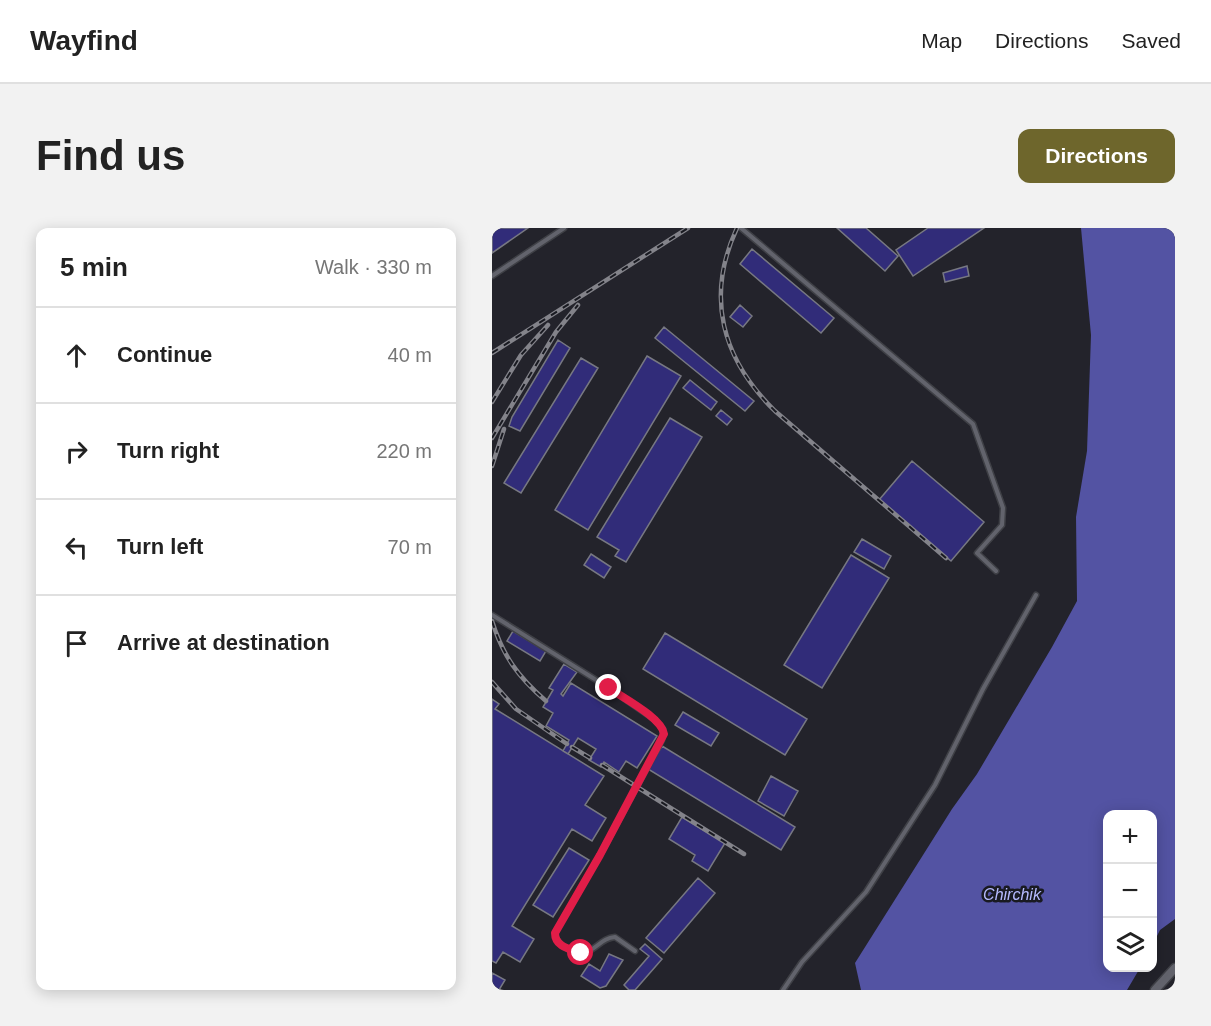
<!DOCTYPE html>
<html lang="en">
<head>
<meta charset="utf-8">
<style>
	body { margin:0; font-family:Helvetica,sans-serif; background:#f2f2f2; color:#222 }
	.controls { position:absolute; right:18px; bottom:18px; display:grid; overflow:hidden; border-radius:12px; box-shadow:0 3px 15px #0003 }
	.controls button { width:54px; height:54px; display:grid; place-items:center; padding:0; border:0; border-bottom:2px solid #e0e0e0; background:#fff; color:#222; font:30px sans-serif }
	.stop { position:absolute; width:18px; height:18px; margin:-14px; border:4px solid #e11d48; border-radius:50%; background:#fff }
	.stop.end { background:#e11d48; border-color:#fff; box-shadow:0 2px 6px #0008 }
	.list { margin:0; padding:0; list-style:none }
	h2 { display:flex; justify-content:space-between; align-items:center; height:78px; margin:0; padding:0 24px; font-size:26px }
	h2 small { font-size:20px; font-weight:400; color:#767676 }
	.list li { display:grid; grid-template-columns:39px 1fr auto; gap:18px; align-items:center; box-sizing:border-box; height:96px; padding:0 24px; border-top:2px solid #e0e0e0 }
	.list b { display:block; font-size:22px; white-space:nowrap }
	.list em { font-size:20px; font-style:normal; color:#767676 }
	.icon { flex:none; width:33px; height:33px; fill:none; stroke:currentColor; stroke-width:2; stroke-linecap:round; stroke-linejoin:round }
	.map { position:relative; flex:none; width:683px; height:762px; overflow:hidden; border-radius:12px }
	header { display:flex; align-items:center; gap:36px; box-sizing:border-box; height:84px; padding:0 30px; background:#fff; border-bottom:2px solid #e0e0e0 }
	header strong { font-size:28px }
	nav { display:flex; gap:33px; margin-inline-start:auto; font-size:21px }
	.intro { display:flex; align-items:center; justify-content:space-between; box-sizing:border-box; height:144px; padding:0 36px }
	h1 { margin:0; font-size:42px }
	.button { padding:15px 27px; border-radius:12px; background:#6e662c; color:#fff; font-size:21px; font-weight:700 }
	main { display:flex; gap:36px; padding:0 36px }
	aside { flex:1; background:#fff; border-radius:12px; box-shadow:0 3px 15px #0003 }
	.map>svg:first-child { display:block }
	.water { fill:#5353a3 }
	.building { fill:#312c79; stroke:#777882; stroke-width:1.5 }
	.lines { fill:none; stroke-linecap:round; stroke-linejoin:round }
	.service-casing { stroke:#3f4046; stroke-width:7 }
	.minor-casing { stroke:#3f4046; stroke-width:11 }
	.service { stroke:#62636c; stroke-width:4 }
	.minor { stroke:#62636c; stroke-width:8 }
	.rail-casing { stroke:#83838a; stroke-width:4.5 }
	.rail { stroke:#191a21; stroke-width:2; stroke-dasharray:7; stroke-linecap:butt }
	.route { stroke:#e11d48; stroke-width:8 }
	.labels { text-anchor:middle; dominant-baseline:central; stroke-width:5; stroke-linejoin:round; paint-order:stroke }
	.water-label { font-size:16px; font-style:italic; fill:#b5bafd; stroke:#191a21 }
</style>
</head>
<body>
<header>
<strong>Wayfind</strong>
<nav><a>Map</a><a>Directions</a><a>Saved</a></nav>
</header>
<div class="intro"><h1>Find us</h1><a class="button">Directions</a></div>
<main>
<aside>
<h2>5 min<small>Walk · 330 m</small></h2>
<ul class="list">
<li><svg class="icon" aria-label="ahead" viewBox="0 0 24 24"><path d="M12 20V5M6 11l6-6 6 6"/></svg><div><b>Continue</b></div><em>40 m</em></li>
<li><svg class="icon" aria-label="right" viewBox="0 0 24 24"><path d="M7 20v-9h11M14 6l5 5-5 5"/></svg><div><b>Turn right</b></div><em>220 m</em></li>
<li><svg class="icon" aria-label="left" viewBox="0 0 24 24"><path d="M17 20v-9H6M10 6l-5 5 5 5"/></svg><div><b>Turn left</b></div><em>70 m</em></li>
<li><svg class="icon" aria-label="arrive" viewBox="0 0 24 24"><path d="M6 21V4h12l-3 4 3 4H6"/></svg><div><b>Arrive at destination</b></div></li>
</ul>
</aside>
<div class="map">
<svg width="683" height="762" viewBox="0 0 683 762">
	<rect width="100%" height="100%" fill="#23232b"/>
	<path class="water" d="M589 0H683V691L668 702 661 716 660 586H616V740H648L635 762H369L363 735 460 581 485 546 560 419 585 373 584 289 595 223 599 107Z"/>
	<path class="building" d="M0 0H36L0 25Z
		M345 0H374L406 28 393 43Z
		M436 0H492L421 48 404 22Z
		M260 21 342 90 329 105 248 36Z
		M475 38 477 48 453 54 451 45Z
		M248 77 260 88 251 99 238 89Z
		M172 99 262 173 253 183 163 110Z
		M66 112 78 120 28 203 17 198 20 189Z
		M155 128 189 148 96 302 63 282Z
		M89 130 106 140 29 265 12 255Z
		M198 152 225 174 219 182 191 160Z
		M229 182 240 191 235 197 224 188Z
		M178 190 210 209 134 334 123 328 127 322 105 309Z
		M420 233 492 294 459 333 387 272Z
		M370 311 399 328 392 341 362 324Z
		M99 326 119 339 112 350 92 337Z
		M359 327 397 350 330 460 292 437Z
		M21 403 54 423 48 433 15 413Z
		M173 405 315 491 293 527 151 441Z
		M72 436 85 444 69 466 71 468 79 455 165 508 145 540 134 533 127 544 112 534 109 539 97 532 104 521 86 510 76 526 71 523 77 512 54 498 61 485 51 479 61 462 57 460Z
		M0 471 7 476 3 481 112 548 93 577 114 590 100 613 80 601 20 698 42 711 28 734 11 724 4 735 0 733Z
		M191 484 227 505 219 518 183 497Z
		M170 518 303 599 289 622 156 541Z
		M279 548 306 563 292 588 266 573Z
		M190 589 233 615 216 643 200 633 203 627 177 611Z
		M77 620 97 632 61 689 41 677Z
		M206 650 223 665 172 725 154 710Z
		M153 716 170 731 143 762H137L132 757 157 728 148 721Z
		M117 726 131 732 114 758 108 760 89 748 97 736 108 743Z
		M0 745 13 752 7 762H0Z"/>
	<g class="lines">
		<g class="service-casing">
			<path id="service" d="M249 0 481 196 511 280 510 297 485 325 504 343
				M0 48 72 0
				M0 387 117 460 162 491 171 501 170 512 108 627 63 705C64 718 85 729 97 723 107 718 111 710 123 709L143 723
				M291 762 310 734 374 664 443 557 491 461 544 367"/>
		</g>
		<g class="minor-casing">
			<path id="minor" d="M663 762 683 740"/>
		</g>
		<use href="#service" class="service"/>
		<use href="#minor" class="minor"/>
		<g class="rail-casing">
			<path id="rail" d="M245 0C213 69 230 131 283 183L454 330
				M0 125 196 0
				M0 174 29 127 56 97
				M0 210 64 104 86 77
				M0 238 12 201
				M0 393C11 428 26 449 54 473
				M0 454 24 481 75 516
				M80 519 98 530
				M110 537 252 626"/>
		</g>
		<use href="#rail" class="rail"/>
	</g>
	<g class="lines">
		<path class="route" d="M89 725C78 721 63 719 63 705L108 627 172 506C170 490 131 470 117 460"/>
	</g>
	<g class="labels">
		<g class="water-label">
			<text x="520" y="666">Chirchik</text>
		</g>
	</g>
</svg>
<div class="controls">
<button>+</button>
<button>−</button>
<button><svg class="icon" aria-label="layers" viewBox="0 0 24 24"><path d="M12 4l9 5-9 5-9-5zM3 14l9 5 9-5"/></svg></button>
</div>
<div class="stop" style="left:89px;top:725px"></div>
<div class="stop end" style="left:117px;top:460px"></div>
</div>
</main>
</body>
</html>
